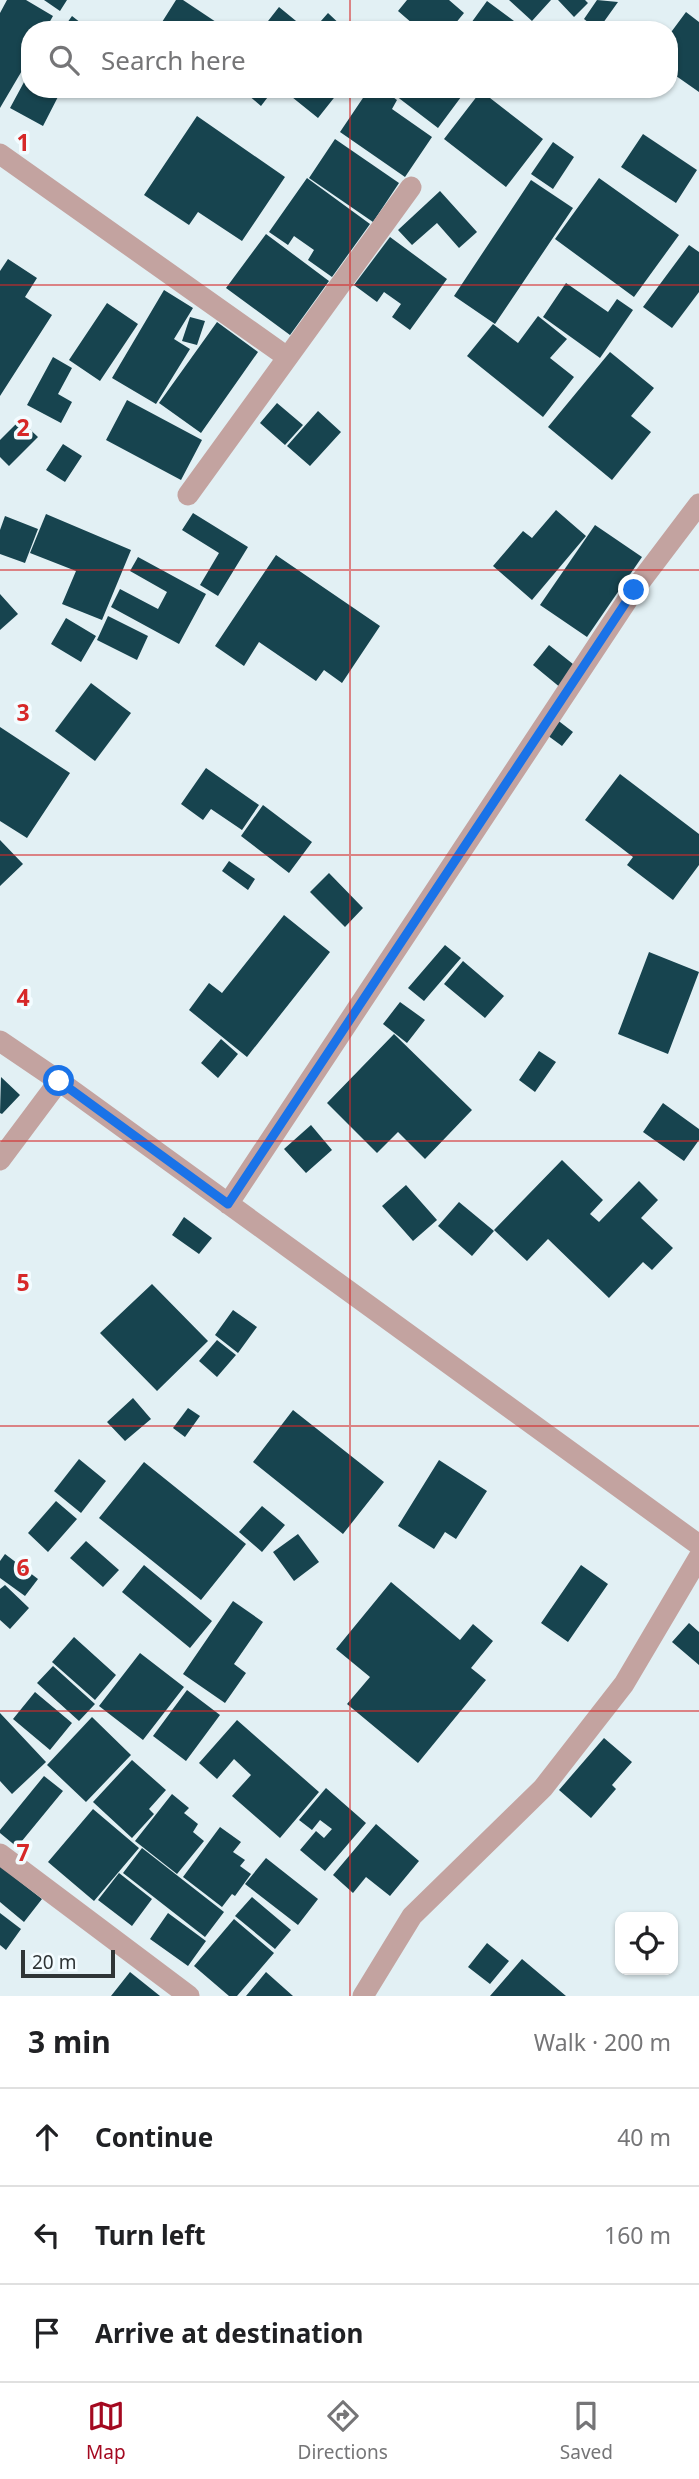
<!DOCTYPE html>
<html lang="en">
<head>
<meta charset="utf-8">
<style>
	body { margin:0; font-family:"Noto Sans",sans-serif; background:#f2f2f2; color:#202124 }
	.controls { position:absolute; right:21px; bottom:21px; display:grid; overflow:hidden; border-radius:14px; box-shadow:0 2px 5px #0004 }
	.controls button { width:63px; height:63px; display:grid; place-items:center; padding:0; border:0; border-bottom:2px solid #e0e0e0; background:#fff; color:#202124; font:35px sans-serif }
	.scale { position:absolute; left:21px; bottom:18px; width:94px; box-sizing:border-box; padding-left:7px; border:4px solid #2f3536; border-top:0; font-size:19px; line-height:24px; white-space:nowrap; color:#2f3536; -webkit-text-stroke:5px #f3fcff; paint-order:stroke }
	.stop { position:absolute; width:21px; height:21px; margin:-16px; border:5px solid #1a73e8; border-radius:50%; background:#fff }
	.stop.end { background:#1a73e8; border-color:#fff; box-shadow:0 2px 7px #0008 }
	.list { margin:0; padding:0; list-style:none }
	h2 { display:flex; justify-content:space-between; align-items:center; height:91px; margin:0; padding:0 28px; font-size:30px }
	h2 small { font-size:23px; font-weight:400; color:#757577 }
	.list li { display:grid; grid-template-columns:46px 1fr auto; gap:21px; align-items:center; box-sizing:border-box; height:98px; padding:0 28px; border-top:2px solid #e0e0e0 }
	.list b { display:block; font-size:26px; white-space:nowrap }
	.list em { font-size:23px; font-style:normal; color:#757577 }
	.icon { flex:none; width:38px; height:38px; fill:none; stroke:currentColor; stroke-width:2; stroke-linecap:round; stroke-linejoin:round }
	.map { position:relative; flex:none; width:699px; height:1996px; overflow:hidden }
	.search { position:absolute; background:#fff; box-shadow:0 2px 5px #0004; left:21px; right:21px; top:21px; height:77px; display:flex; align-items:center; gap:18px; box-sizing:border-box; padding:0 24px; border-radius:28px; color:#757577; font-size:26px }
	.sheet { height:385px; background:#fff }
	nav { display:flex; justify-content:space-around; align-items:center; box-sizing:border-box; height:98px; border-top:2px solid #e0e0e0; background:#fff; font-size:19px; color:#757577 }
	nav a { display:grid; justify-items:center; gap:4px }
	nav .on { color:#a40920 }
	.map>svg:first-child { display:block }
	.building { fill:#17444f }
	.lines { fill:none; stroke-linecap:round; stroke-linejoin:round }
	.street { stroke:#c3a3a0; stroke-width:21 }
	.route { stroke:#1a73e8; stroke-width:9 }
	.grid { fill:none; stroke:#d62828; stroke-width:2; stroke-opacity:0.55 }
	.grid-label { font-size:23px; text-anchor:middle; font-weight:bold; fill:#d62828; stroke:#f3fcff; stroke-width:7; stroke-linejoin:round; paint-order:stroke }
</style>
</head>
<body>
<div class="map">
<svg width="699" height="1996" viewBox="0 0 699 1996">
	<rect width="100%" height="100%" fill="#e2f0f4"/>
	<path class="building" d="M7 0H26L53 16 45 30H30V57L0 108V13Z
		M44 0H67L60 11Z
		M176 0H183L228 30H157Z
		M407 0H449L464 13 450 30H420L398 11Z
		M509 0H551L532 21Z
		M558 0H585L588 3 574 17Z
		M597 0 618 2 598 30 584 19Z
		M487 1 526 30H466Z
		M279 7 307 30H261Z
		M686 12 699 22V92L669 71V35Z
		M328 13 346 30H313Z
		M72 16 90 30H62Z
		M30 71V89H62L43 126 10 108Z
		M241 89H274L261 106Z
		M282 89H341L318 118Z
		M369 89H382L397 100 392 109 432 137 405 177 340 132Z
		M387 89H450L461 97 438 128Z
		M481 91 543 139 506 187 444 139Z
		M197 116 285 177 242 241 198 212 189 225 144 195Z
		M643 134 697 170 676 203 621 167Z
		M335 139 399 183 373 222 309 178Z
		M553 142 574 157 553 189 531 174Z
		M307 178 370 224 332 277 308 260 314 250 294 236 288 245 269 232Z
		M599 178 679 235 634 297 555 239Z
		M531 180 573 208 495 324 454 296Z
		M440 191 477 232 459 248 437 223 412 245 398 230Z
		M266 234 329 281 290 335 226 288Z
		M390 237 447 279 410 330 392 317 401 304 384 292 377 302 354 285Z
		M689 245 699 252V292L672 328 643 307Z
		M8 259 37 278 25 297 52 315 0 396V271Z
		M566 283 608 312 617 299 633 310 600 358 543 317Z
		M164 290 193 308 174 339 190 349 156 404 112 378Z
		M107 303 138 324 100 381 69 360Z
		M538 316 567 339 550 358 574 377 543 417 467 356 493 324 518 343Z
		M190 317 205 321 197 345 182 341Z
		M217 322 258 352 201 433 159 403Z
		M610 352 654 388 631 416 651 432 612 480 548 427Z
		M53 357 72 368 58 394 72 402 61 423 27 405Z
		M127 400 202 440 181 480 106 440Z
		M277 403 303 425 285 445 260 423Z
		M318 411 341 432 310 466 287 446Z
		M20 420 38 437 9 466 0 457V440Z
		M63 444 82 456 65 482 46 470Z
		M556 510 586 536 532 600 493 566 523 531 532 538Z
		M193 513 248 547 218 596 200 585 219 553 182 530Z
		M46 514 131 550 102 620 62 604 76 571 30 553Z
		M5 516 38 529 25 563 0 554V530Z
		M595 525 642 557 587 637 540 605Z
		M276 555 380 626 342 683 324 670 316 681 259 642 244 666 215 646Z
		M138 557 206 594 179 644 111 607 120 589 158 609 167 592 130 571Z
		M0 594 18 614 0 630Z
		M108 616 148 636 137 660 97 640Z
		M66 618 96 636 81 662 51 644Z
		M549 645 583 672 567 693 533 665Z
		M91 683 131 713 95 761 55 731Z
		M547 712 573 732 562 746 536 727Z
		M0 727 70 773 27 838 0 821Z
		M206 768 259 805 242 830 211 809 203 820 181 804Z
		M620 774 699 834V865L673 900 627 865 633 857 585 820Z
		M263 805 312 842 289 873 241 836Z
		M0 840 23 864 0 886Z
		M229 861 255 879 248 890 222 871Z
		M329 873 363 908 345 927 310 892Z
		M284 915 330 952 247 1057 189 1010 209 983 222 993Z
		M445 945 461 958 424 1001 408 988Z
		M649 952 699 972 668 1054 618 1034Z
		M463 961 504 996 485 1018 444 984Z
		M400 1002 425 1020 407 1043 383 1024Z
		M394 1034 472 1110 425 1159 398 1132 377 1153 327 1103Z
		M221 1039 238 1054 218 1078 201 1063Z
		M539 1051 556 1062 535 1092 519 1080Z
		M1 1077 20 1095 2 1114 0 1113Z
		M663 1103 699 1129V1140L684 1161 643 1132Z
		M311 1125 332 1150 306 1173 284 1149Z
		M562 1160 603 1200 590 1214 599 1222 639 1181 658 1200 641 1218 673 1248 652 1270 643 1262 609 1298 548 1239 527 1261 494 1230Z
		M406 1185 437 1220 413 1241 382 1206Z
		M459 1202 494 1231 472 1256 438 1226Z
		M184 1217 212 1238 199 1254 172 1235Z
		M152 1284 208 1341 157 1391 100 1333Z
		M233 1310 257 1327 238 1353 215 1335Z
		M217 1340 236 1355 217 1377 199 1361Z
		M133 1398 151 1419 125 1441 107 1422Z
		M188 1408 200 1416 185 1437 173 1428Z
		M293 1410 384 1482 343 1534 253 1462Z
		M79 1459 106 1481 81 1513 54 1491Z
		M439 1460 487 1491 456 1539 445 1532 434 1549 398 1526Z
		M144 1462 246 1544 201 1600 99 1518Z
		M56 1501 77 1519 48 1552 28 1533Z
		M262 1506 285 1525 262 1552 239 1532Z
		M298 1534 319 1562 294 1581 273 1552Z
		M86 1541 119 1570 103 1587 70 1558Z
		M5 1554 38 1579 25 1596 0 1578V1561Z
		M144 1565 212 1621 190 1648 122 1592Z
		M581 1565 608 1584 568 1642 541 1623Z
		M391 1582 460 1640 473 1624 493 1641 471 1668 486 1680 418 1763 347 1704 370 1677 336 1649Z
		M5 1585 29 1608 10 1629 0 1620V1589Z
		M233 1601 263 1622 234 1664 246 1673 225 1703 183 1674Z
		M689 1623 699 1632V1665L672 1642Z
		M74 1637 116 1675 95 1700 52 1662Z
		M140 1653 184 1687 143 1740 99 1706Z
		M53 1666 95 1704 79 1721 37 1683Z
		M187 1690 220 1715 186 1761 153 1736Z
		M35 1692 72 1723 50 1750 13 1719Z
		M0 1713 46 1762 12 1794 0 1781Z
		M92 1717 131 1755 86 1802 47 1765Z
		M237 1720 319 1792 280 1838 232 1796 251 1775 234 1759 217 1779 199 1763Z
		M604 1738 632 1762 612 1785 616 1789 591 1818 559 1790Z
		M132 1760 166 1790 149 1809 154 1814 132 1838 93 1802Z
		M44 1776 63 1791 17 1847 0 1833V1830Z
		M326 1788 366 1823 325 1871 300 1850 316 1831 324 1838 332 1829 320 1820 312 1830 299 1820Z
		M172 1794 189 1808 184 1813 198 1824 193 1832 204 1841 177 1874 135 1841Z
		M93 1809 139 1848 94 1901 48 1862Z
		M376 1824 419 1861 390 1896 366 1877 353 1893 333 1875Z
		M220 1827 241 1842 233 1852 245 1860 240 1866 251 1874 235 1896 232 1894 222 1907 183 1877Z
		M142 1848 224 1912 205 1937 123 1873Z
		M266 1858 318 1899 298 1925 245 1884Z
		M0 1866 42 1899 24 1922 0 1902Z
		M119 1873 152 1899 132 1926 98 1900Z
		M252 1897 291 1930 275 1949 235 1916Z
		M0 1913 21 1929 6 1950 0 1945Z
		M168 1913 206 1941 188 1966 150 1939Z
		M234 1919 274 1953 237 1996H229L194 1966Z
		M487 1943 509 1961 490 1984 468 1967Z
		M522 1959 566 1996H490Z
		M130 1972 160 1996H111Z
		M266 1972 293 1996H246Z"/>
	<g class="lines">
		<path class="street" d="M0 154 287 357
			M188 495 411 187
			M0 1041 59 1081 699 1545
			M0 1160 59 1081
			M228 1204 634 590 699 504
			M0 1854 189 1996
			M363 1996 412 1916 543 1788 624 1684 699 1557"/>
	</g>
	<g class="lines">
		<path class="route" d="M59 1081 228 1204 634 590"/>
	</g>
	<path class="grid" d="M350 0V30M350 89V1996M0 285H699M0 570H699M0 855H699M0 1141H699M0 1426H699M0 1711H699"/>
	<g class="grid-label">
		<text x="23" y="151">1</text>
		<text x="23" y="436">2</text>
		<text x="23" y="721">3</text>
		<text x="23" y="1006">4</text>
		<text x="23" y="1291">5</text>
		<text x="23" y="1576">6</text>
		<text x="23" y="1861">7</text>
	</g>
</svg>
<div class="controls">
<button><svg class="icon" aria-label="locate" viewBox="0 0 24 24"><circle cx="12" cy="12" r="6"/><path d="M12 2v4M12 18v4M2 12h4M18 12h4"/></svg></button>
</div>
<div class="scale">20 m</div>
<div class="stop" style="left:59px;top:1081px"></div>
<div class="stop end" style="left:634px;top:590px"></div>
<div class="search"><svg class="icon" aria-label="search" viewBox="0 0 24 24"><circle cx="10" cy="10" r="6"/><path d="M15 15l6 6"/></svg>Search here</div>
</div>
<section class="sheet">
<h2>3 min<small>Walk · 200 m</small></h2>
<ul class="list">
<li><svg class="icon" aria-label="ahead" viewBox="0 0 24 24"><path d="M12 20V5M6 11l6-6 6 6"/></svg><div><b>Continue</b></div><em>40 m</em></li>
<li><svg class="icon" aria-label="left" viewBox="0 0 24 24"><path d="M17 20v-9H6M10 6l-5 5 5 5"/></svg><div><b>Turn left</b></div><em>160 m</em></li>
<li><svg class="icon" aria-label="arrive" viewBox="0 0 24 24"><path d="M6 21V4h12l-3 4 3 4H6"/></svg><div><b>Arrive at destination</b></div></li>
</ul>
</section>
<nav>
<a class="on"><svg class="icon" aria-label="map" viewBox="0 0 24 24"><path d="M3 6l6-2 6 2 6-2v14l-6 2-6-2-6 2zM9 4v14M15 6v14"/></svg>Map</a>
<a><svg class="icon" aria-label="directions" viewBox="0 0 24 24"><path d="M12 3l9 9-9 9-9-9zM9 14v-3h6M13 9l2 2-2 2"/></svg>Directions</a>
<a><svg class="icon" aria-label="saved" viewBox="0 0 24 24"><path d="M7 4h10v16l-5-4-5 4z"/></svg>Saved</a>
</nav>
</body>
</html>
